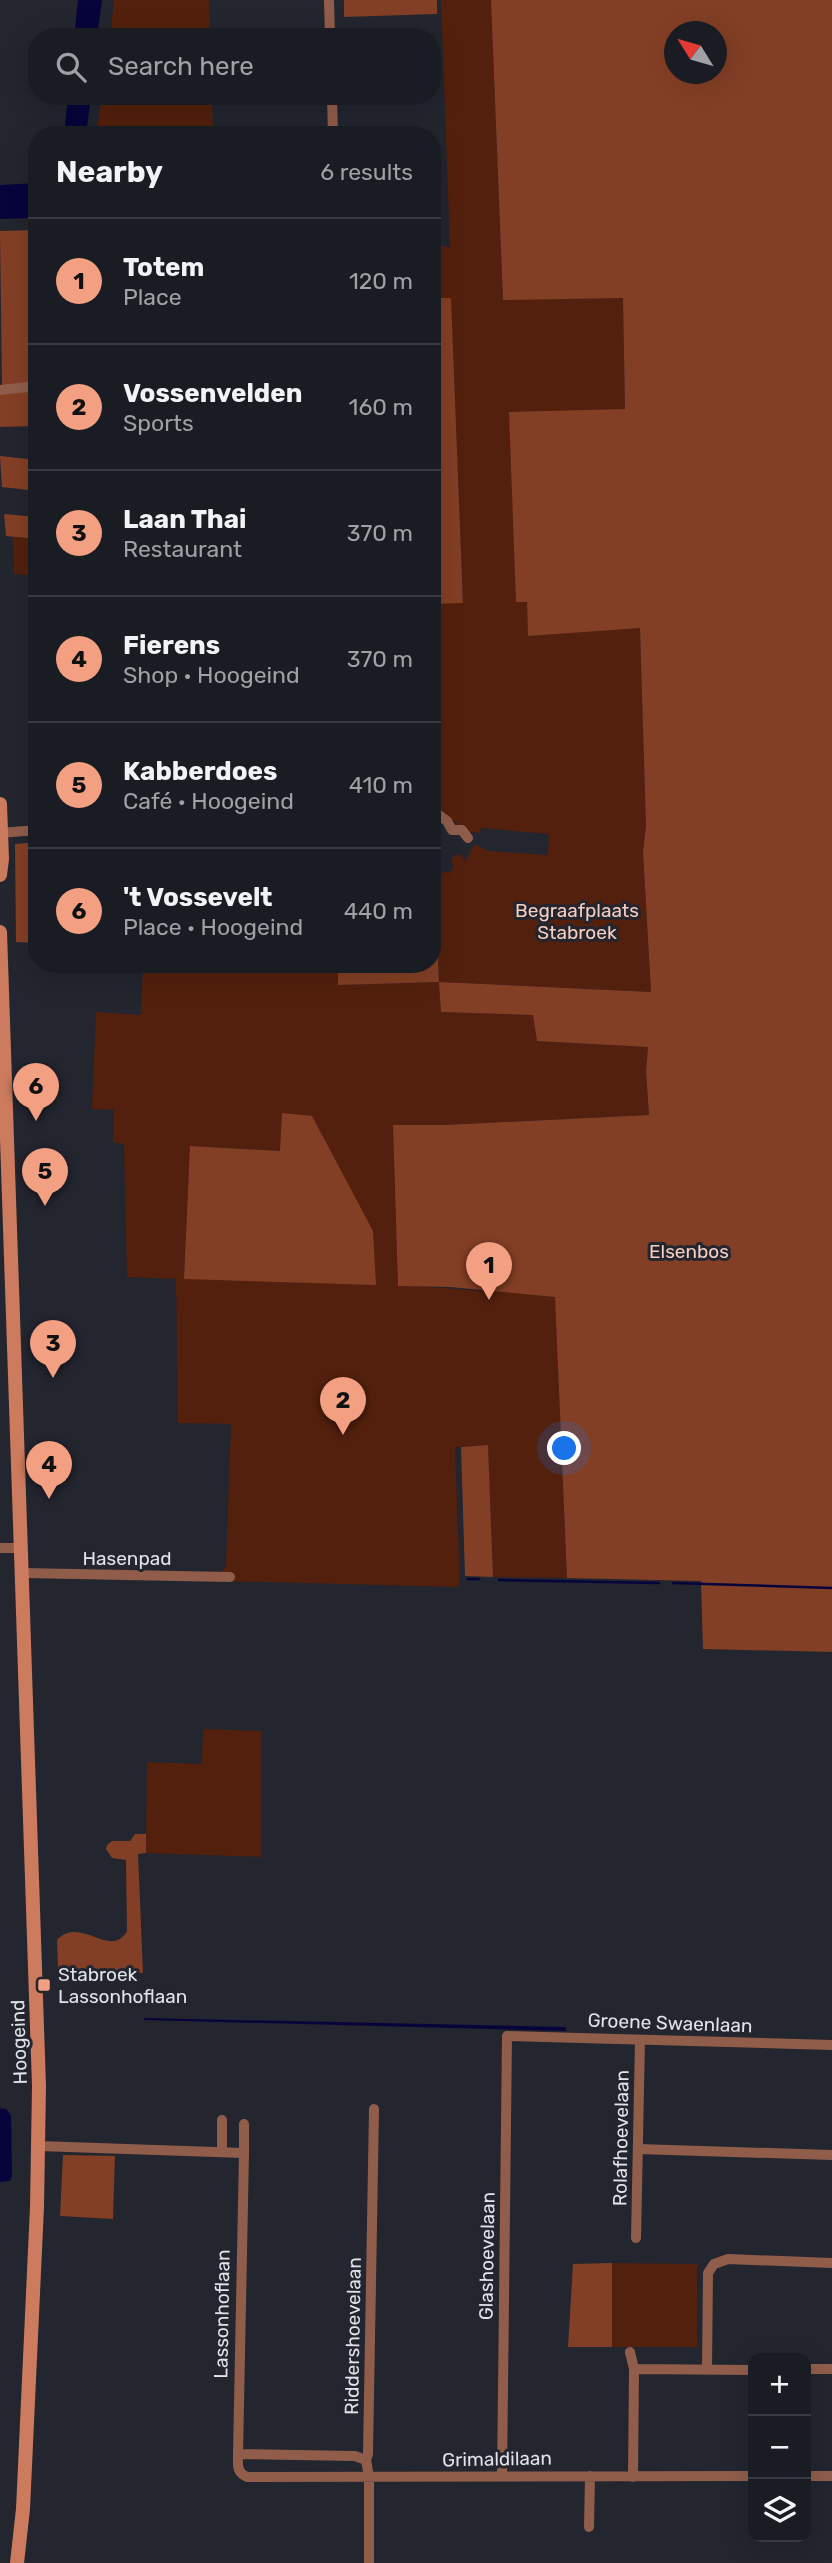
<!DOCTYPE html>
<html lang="en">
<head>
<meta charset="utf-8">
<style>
	body { margin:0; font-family:Rubik,sans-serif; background:#23252b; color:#f1f3f6 }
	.controls { position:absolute; right:21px; bottom:21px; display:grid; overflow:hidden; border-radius:14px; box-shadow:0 7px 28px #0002 }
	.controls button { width:63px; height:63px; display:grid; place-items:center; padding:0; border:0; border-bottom:2px solid #383a41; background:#1a1c23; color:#f1f3f6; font:35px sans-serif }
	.compass { position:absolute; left:664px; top:21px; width:63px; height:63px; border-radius:50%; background:#1a1c23; box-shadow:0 7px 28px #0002; rotate:307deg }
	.you { position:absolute; left:565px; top:1449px; width:24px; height:24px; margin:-18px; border:5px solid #fff; border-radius:50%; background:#1a73e8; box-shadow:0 0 0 10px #1a73e833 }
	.badge { display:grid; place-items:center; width:46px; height:46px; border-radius:50%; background:#f3a082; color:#111; font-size:23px; font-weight:700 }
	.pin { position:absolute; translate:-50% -58px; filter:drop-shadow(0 2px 4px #0008) }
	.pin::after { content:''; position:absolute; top:37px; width:24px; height:21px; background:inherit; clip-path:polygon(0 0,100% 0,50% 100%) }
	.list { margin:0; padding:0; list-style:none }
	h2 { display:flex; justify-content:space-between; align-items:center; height:91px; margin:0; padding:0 28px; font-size:30px }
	h2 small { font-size:23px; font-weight:400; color:#9fa1a6 }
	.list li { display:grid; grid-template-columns:46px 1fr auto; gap:21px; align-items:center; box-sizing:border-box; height:126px; padding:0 28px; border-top:2px solid #383a41 }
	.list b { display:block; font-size:26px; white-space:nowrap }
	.list p { margin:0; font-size:23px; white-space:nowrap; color:#9fa1a6 }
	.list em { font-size:23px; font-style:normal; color:#9fa1a6 }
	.icon { flex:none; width:38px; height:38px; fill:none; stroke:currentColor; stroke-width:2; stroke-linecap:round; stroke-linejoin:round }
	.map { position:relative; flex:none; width:832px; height:2563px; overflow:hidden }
	.search { position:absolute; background:#1a1c23; box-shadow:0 7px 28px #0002; left:28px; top:28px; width:413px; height:77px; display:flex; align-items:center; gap:18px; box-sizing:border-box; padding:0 24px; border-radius:28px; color:#9fa1a6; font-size:26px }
	.panel { position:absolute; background:#1a1c23; box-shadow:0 7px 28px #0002; left:28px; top:126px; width:413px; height:847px; border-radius:28px }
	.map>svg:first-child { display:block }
	.green { fill:#53200d; fill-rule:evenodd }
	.forest { fill:#833f25; fill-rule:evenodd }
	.water { fill:#07043c }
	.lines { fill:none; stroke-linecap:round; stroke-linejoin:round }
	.stream { stroke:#07043c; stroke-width:2.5 }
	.minor { stroke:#905d4b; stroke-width:10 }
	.secondary { stroke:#cc7b5e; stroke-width:14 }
	.poi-dot { fill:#f3a082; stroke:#23252f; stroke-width:2.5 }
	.labels { text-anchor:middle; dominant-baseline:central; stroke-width:6; stroke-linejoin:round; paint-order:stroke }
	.park-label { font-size:19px; fill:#f8cebf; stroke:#23252f }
	.street-label { font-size:19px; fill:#e1e3e9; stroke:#23252f }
	.poi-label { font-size:19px; fill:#e1e3e9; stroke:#23252f; text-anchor:start }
</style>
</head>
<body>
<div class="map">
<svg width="832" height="2563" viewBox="0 0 832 2563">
	<rect width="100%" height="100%" fill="#23252f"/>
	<path class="green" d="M114 0H209L210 37H110Z
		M441 0H491L503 299 623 298 625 409 527 601 528 636 640 627 646 826 643 852 651 992 440 982 441 1012 534 1015 537 1041 648 1047 646 1071 649 1115 445 1125H393L398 1285 555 1296 567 1578 493 1577 488 1445 455 1447 460 1587 220 1581V1573L226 1566 231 1424 178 1423 176 1279 127 1277 124 1144 113 1142 114 1110 92 1109 96 1012 141 1015 143 964H298L338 968V985L439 982 434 873 450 872 454 866 451 862 453 856 460 854 465 861 475 844 488 851 548 855 549 834 481 828 480 833 471 832 461 827 433 806 432 604 463 602 451 298H432V245L450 247ZM190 1146 280 1151 184 1279Z
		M102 96H212L213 135H96Z
		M13 536 37 539V576L14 574Z
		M203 1729 261 1731V1857L146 1853 147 1762 202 1764Z
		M612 2263 697 2264V2347H612Z"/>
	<path class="forest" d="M344 0H437V14L344 17Z
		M491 0H832V1652L703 1649 701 1581 567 1578 555 1297 450 1287 398 1286 393 1125H445L649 1115 646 1071 648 1047 537 1041 533 1015 441 1012 439 982 338 985V968L298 964H432V823L439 982 651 992 643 852 646 826 640 628 528 636 527 602H516L509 412 625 409 623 298 503 300ZM674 32H716V74H674Z
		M37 230V382L2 386 0 231Z
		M432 298H451L463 603 432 604Z
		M37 389V426L0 427V393Z
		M0 456 37 460V491L2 487Z
		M4 514 37 517V539L6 536Z
		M37 842V943L16 942 15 844Z
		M282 1113 312 1116 373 1231 376 1285 184 1279 190 1146 280 1151Z
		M488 1445 493 1577 465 1576 461 1447Z
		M135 1834H146V1853L138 1854 143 1973 58 1970 57 1940C80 1915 111 1960 127 1931L126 1860 112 1858 106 1849 107 1845 112 1841H130Z
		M63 2155 115 2156 113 2219 60 2216Z
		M612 2263V2347H568L573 2264Z"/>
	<path class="water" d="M78 0H102L97 37H74Z
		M68 96H91L86 135H64Z
		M37 183V218L0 219V185Z
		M144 2018 566 2027V2031L144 2020Z
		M0 2108 6 2109 11 2115 12 2176 10 2181 0 2182Z"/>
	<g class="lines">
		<path class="stream" d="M468 1579H479
			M499 1580 659 1583
			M673 1583 832 1588"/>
		<path class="minor" d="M329 0 330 37
			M332 96 333 135
			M0 390 37 386
			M432 810 447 821 452 830H462L468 838
			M0 833 37 830
			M0 1548H22
			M23 1573 230 1577
			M39 2146 244 2153V2124
			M638 2149 832 2155
			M222 2152V2120
			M244 2153 238 2454C238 2465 236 2472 247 2477L753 2476
			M636 2238 640 2040
			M630 2352 634 2369 633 2477
			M634 2369 753 2370
			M806 2369H832
			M707 2370 708 2273 714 2264 728 2259 832 2263
			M238 2454 355 2456 366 2460
			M502 2476 507 2036 832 2045
			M806 2476H832
			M589 2527 590 2476
			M369 2563V2477L366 2460 368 2454 374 2109"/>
		<path class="secondary" d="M0 804 2 859 0 875
			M0 932 39 2086 37 2207 23 2509 17 2563"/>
	</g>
	<rect class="poi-dot" x="37" y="1978" width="14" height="14" rx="3.5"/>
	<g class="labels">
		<g class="park-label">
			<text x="577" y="910">Begraafplaats<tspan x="577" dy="22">Stabroek</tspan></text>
			<text x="689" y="1251">Elsenbos</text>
		</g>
		<g class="street-label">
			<text x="127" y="1558">Hasenpad</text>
			<text transform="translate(670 2023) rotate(2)">Groene Swaenlaan</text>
			<text transform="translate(19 2042) rotate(-92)">Hoogeind</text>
			<text transform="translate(621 2138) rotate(-89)">Rolafhoevelaan</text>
			<text transform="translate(487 2256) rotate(-89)">Glashoevelaan</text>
			<text transform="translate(222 2314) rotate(-89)">Lassonhoflaan</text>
			<text transform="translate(353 2336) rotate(-89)">Riddershoevelaan</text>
			<text transform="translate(497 2459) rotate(-1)">Grimaldilaan</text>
		</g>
		<g class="poi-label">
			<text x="58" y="1974">Stabroek<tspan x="58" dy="22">Lassonhoflaan</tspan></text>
		</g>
	</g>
</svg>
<div class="controls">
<button>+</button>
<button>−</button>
<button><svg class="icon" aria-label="layers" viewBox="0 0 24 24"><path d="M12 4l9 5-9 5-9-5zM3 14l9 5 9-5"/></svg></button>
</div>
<svg class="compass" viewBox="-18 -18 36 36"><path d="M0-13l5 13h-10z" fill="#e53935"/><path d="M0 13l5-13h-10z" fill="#9fa1a6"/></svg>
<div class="you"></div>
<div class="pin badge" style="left:489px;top:1300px">1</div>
<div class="pin badge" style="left:343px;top:1435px">2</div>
<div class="pin badge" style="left:53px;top:1378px">3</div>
<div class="pin badge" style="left:49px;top:1499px">4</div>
<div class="pin badge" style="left:45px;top:1206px">5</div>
<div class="pin badge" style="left:36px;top:1121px">6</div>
<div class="search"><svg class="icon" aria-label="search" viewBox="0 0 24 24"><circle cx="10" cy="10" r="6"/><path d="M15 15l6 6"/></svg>Search here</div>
<section class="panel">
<h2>Nearby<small>6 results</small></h2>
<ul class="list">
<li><span class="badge">1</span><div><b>Totem</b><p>Place</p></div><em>120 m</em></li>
<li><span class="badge">2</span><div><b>Vossenvelden</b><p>Sports</p></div><em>160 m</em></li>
<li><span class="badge">3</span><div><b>Laan Thai</b><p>Restaurant</p></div><em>370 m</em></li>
<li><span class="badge">4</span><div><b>Fierens</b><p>Shop · Hoogeind</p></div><em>370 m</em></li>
<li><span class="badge">5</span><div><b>Kabberdoes</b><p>Café · Hoogeind</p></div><em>410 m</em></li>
<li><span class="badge">6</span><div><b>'t Vossevelt</b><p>Place · Hoogeind</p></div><em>440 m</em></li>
</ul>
</section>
</div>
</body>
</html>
